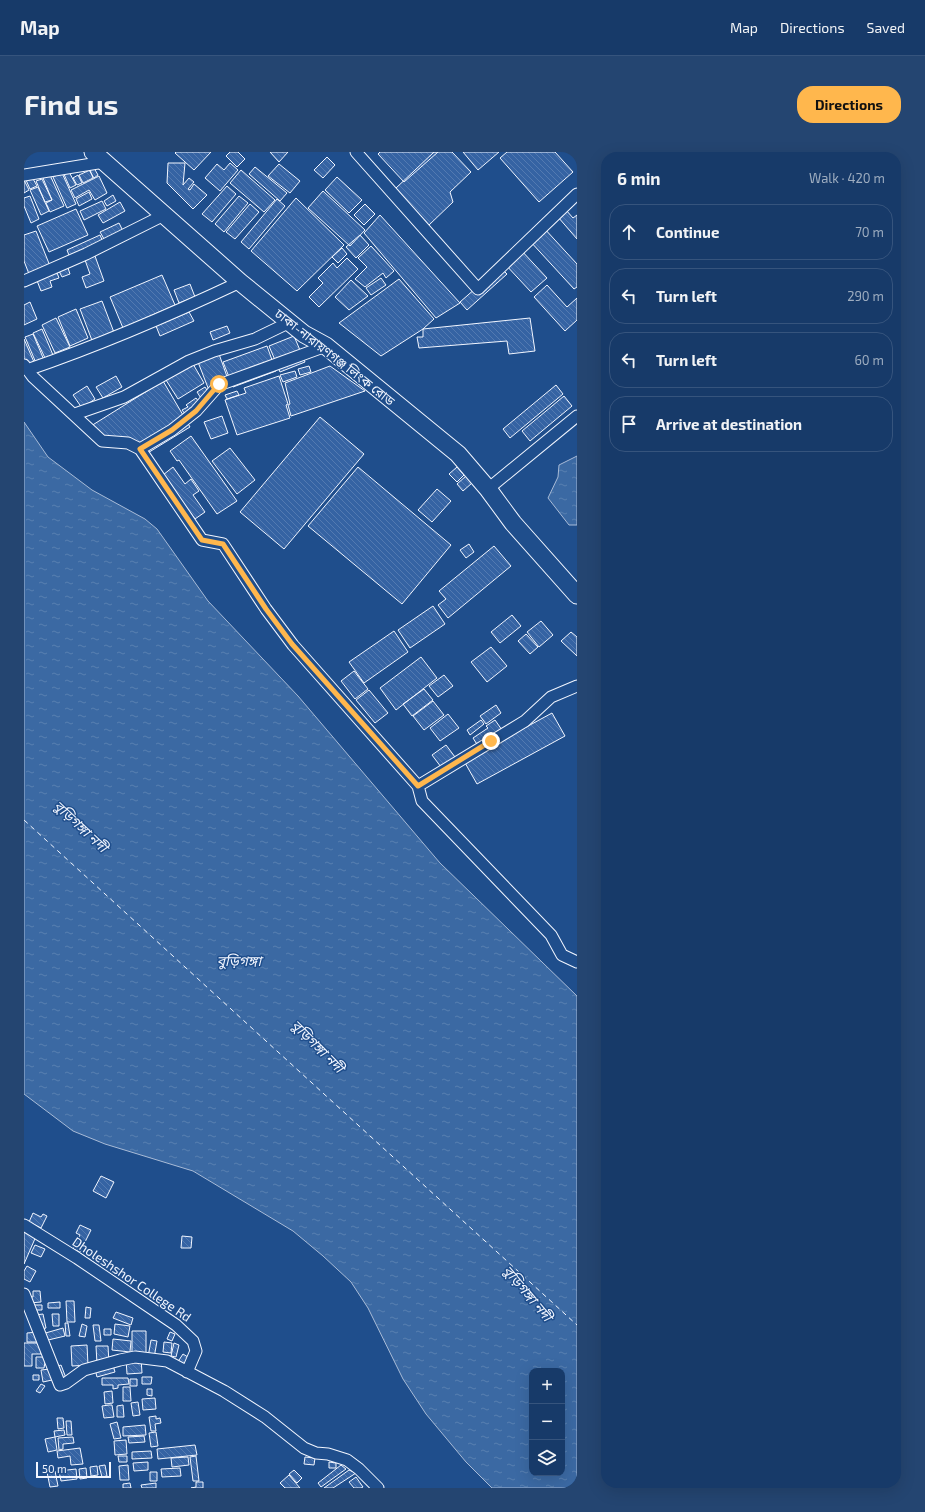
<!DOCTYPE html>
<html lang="en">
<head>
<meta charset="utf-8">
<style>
	body { margin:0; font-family:"Exo 2","Noto Sans Bengali",sans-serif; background:#244571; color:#f1f3f6 }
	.controls { position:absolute; right:12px; bottom:12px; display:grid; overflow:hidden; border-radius:8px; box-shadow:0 4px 16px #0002 }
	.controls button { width:36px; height:36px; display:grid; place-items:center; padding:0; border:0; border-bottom:1px solid #36547d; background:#173a69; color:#f1f3f6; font:20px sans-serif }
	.scale { position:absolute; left:12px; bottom:10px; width:75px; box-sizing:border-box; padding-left:4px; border:2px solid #f2f6ff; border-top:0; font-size:11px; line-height:14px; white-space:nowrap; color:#f2f6ff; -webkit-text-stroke:3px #1f4e8c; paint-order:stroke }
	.stop { position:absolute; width:12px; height:12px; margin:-9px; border:3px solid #ffb74d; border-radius:50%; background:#fff }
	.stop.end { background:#ffb74d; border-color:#fff; box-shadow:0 1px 4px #0008 }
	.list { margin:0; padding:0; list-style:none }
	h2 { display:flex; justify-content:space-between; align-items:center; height:52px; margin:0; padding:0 16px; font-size:17px }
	h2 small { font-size:13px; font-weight:400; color:#9eadc0 }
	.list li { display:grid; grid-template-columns:26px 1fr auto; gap:12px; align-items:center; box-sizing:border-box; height:56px; margin:0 8px 8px; padding:0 8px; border:1px solid #36547d; border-radius:16px }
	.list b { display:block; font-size:15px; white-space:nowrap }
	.list em { font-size:13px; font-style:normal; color:#9eadc0 }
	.icon { flex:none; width:22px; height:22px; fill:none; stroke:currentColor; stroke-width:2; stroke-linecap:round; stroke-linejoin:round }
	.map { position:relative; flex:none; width:553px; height:1336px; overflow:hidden; border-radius:16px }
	header { display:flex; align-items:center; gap:24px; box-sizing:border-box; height:56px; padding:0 20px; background:#173a69; border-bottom:1px solid #36547d }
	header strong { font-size:19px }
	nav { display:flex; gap:22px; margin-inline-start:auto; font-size:14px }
	.intro { display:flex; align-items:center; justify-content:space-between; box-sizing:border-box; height:96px; padding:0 24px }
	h1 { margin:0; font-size:28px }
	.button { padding:10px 18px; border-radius:16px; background:#ffb74d; color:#111; font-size:14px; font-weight:700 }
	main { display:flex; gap:24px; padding:0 24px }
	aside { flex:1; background:#173a69; border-radius:16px; box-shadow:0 4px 16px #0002 }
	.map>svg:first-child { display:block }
	.water { fill:url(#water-ripples); stroke:#a8bbd7; fill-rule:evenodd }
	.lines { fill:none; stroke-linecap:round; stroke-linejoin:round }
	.ferry { stroke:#f2f6ff; stroke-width:1; stroke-dasharray:5 4; stroke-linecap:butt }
	.building { fill:url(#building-back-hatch); stroke:#f2f6ff }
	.minor-casing { stroke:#f2f6ff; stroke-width:13 }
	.highway-casing { stroke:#f2f6ff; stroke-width:19 }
	.minor { stroke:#1f4e8c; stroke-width:11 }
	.highway { stroke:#1f4e8c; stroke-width:17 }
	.route { stroke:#ffb74d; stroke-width:5 }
	.labels { text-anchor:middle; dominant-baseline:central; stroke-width:3; stroke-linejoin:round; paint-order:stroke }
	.street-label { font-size:13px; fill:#f2f6ff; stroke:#1f4e8c }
	.water-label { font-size:14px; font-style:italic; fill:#f2f6ff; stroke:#1f4e8c }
</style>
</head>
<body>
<header>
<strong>Map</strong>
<nav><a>Map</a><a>Directions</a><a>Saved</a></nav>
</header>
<div class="intro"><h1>Find us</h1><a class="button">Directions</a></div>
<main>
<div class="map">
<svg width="553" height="1336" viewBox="0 0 553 1336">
	<defs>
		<pattern id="water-ripples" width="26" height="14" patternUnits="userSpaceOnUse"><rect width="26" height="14" fill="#3b69a3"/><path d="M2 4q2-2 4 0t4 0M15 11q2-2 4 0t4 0" fill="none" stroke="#587fb1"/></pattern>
		<pattern id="building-back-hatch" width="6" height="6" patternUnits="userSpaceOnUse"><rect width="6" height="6" fill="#3563a3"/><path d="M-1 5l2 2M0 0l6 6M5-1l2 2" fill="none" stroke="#537ab1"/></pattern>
	</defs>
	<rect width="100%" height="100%" fill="#1f4e8c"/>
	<path class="water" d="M0 270 24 305 68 338 121 367 133 377 184 449 274 544 416 711 553 844V1336H468L442 1310 402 1262 379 1227 344 1156 327 1130 299 1104 269 1079 169 1019 81 992 49 979 0 942ZM508 1219H538V1321H508Z
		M553 304V373H545L524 346 534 325 535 313Z"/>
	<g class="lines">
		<path class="ferry" d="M0 668 553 1173"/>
	</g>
	<path class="building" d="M152 0H187L170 18 151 1Z
		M206 0H214L221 7 213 15 202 4Z
		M246 0H264L255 10Z
		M356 0H414L380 30 354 2Z
		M410 0H428L447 20 426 40 429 50 405 73 371 37Z
		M439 0H475L454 18Z
		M483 0H531L549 20 515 50 476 6Z
		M303 5 311 13 299 26 290 18Z
		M144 11H161L159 33 165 26 170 30 164 37 166 38 170 32 183 43 169 57 143 31Z
		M206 11 214 18 196 39 181 26 193 12 200 18Z
		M255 12 276 29 266 41 244 24Z
		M231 15 263 41 256 49 225 22Z
		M70 16 74 23 70 26 65 18Z
		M44 18 52 33 46 36 39 20Z
		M66 18 69 26 59 31 55 23Z
		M217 18 251 48 240 60 206 31Z
		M38 21 52 52 43 56 29 25Z
		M26 23 40 54 26 60 22 51 28 48 19 26Z
		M54 23 58 31 53 33 49 26Z
		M75 24 83 41 71 48 65 38 51 46 47 38Z
		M8 25 13 34 6 37 2 28Z
		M313 25 338 48 325 61 301 38Z
		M18 27 28 48 21 50 12 29Z
		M0 28 5 38 0 41Z
		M203 34 212 42 188 70 178 62Z
		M14 35 25 59 17 63 6 38Z
		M299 39 341 78 326 94 284 56Z
		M65 40 68 47 55 54 52 47Z
		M89 43 92 49 83 54 80 49Z
		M6 44 15 67 7 71 0 54V46Z
		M215 44 224 51 200 80 191 72Z
		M272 46 320 93 273 139 227 99Z
		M253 47 261 54 225 97 217 90Z
		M78 49 82 57 60 68 56 59Z
		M96 50 101 59 79 71 74 63Z
		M226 52 235 60 211 87 202 80Z
		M341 52 351 62 340 73 330 63Z
		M52 57 64 83 25 100 13 74Z
		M542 58 549 66 553 63V87L534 65Z
		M356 63 436 151 412 166 340 81Z
		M95 71 99 79 80 87 76 80Z
		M519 75 553 112V135L550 137 505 88Z
		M12 79 26 114 5 122 0 109V83Z
		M76 83 79 90 46 106 43 98Z
		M336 83 345 93 332 106 322 95Z
		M347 94 370 119 362 126 359 121 341 135 331 127 343 115 334 106Z
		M318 96 323 102 314 111 308 105Z
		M496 97 523 126 507 140 480 111Z
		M71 104 80 129 62 136 58 125 66 122 61 108Z
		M323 106 334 117 295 155 285 145 299 131 294 126 309 111 313 116Z
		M43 113 46 122 38 125 34 117Z
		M476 115 483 122 443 158 436 150Z
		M32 118 35 126 26 129 28 135 17 139 12 126Z
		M138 123 151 153 99 176 86 145Z
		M357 126 362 133 347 143 342 136Z
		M375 127 410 167 399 177 357 204 315 171Z
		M327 128 344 144 325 158 311 145Z
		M166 132 171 145 155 151 150 138Z
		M523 133 543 155 553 146V168L541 179 510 145Z
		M78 149 91 183 69 191 56 157Z
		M6 150 13 167 0 173V153Z
		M52 157 64 186 46 194 34 165Z
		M165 160 170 169 136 184 132 174Z
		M32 166 46 195 31 201 18 173Z
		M506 166 511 199 485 202 483 189 395 196 393 185H399V177Z
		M203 174 206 181 189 188 186 180Z
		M18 177 29 203 21 206 9 181Z
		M9 182 20 208 12 211 1 185Z
		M270 184 281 210 256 220 245 194Z
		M0 187 10 210 2 214 0 210Z
		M243 194 252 219 209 235 199 210Z
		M195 202 206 233 186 241 174 210Z
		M169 212 180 231 154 247 142 228Z
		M285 214 287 220 276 223 274 217Z
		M306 214 341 239 267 264 264 253 266 252 261 231Z
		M271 219 273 225 259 230 256 223Z
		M92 224 98 235 79 246 72 235Z
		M255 224 264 252 262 253 266 266 213 283 201 248 222 241 220 236Z
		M139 229 166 275 122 302 109 297 90 295 67 274Z
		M532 233 539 242 486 286 479 277Z
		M63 234 71 247 58 256 49 243Z
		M181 235 188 246 180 251 173 240Z
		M213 239 215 243 203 247 201 243Z
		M540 244 548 254 506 289 498 279Z
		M172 246 180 257 165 267 158 258 164 255 162 253Z
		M198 264 204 281 187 287 180 270Z
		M296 265 340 302 260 397 216 360Z
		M167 284 213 349 193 362 155 308 153 309 146 299Z
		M206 296 231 328 213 342 188 309Z
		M149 315 161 332 167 327 175 339 169 343 181 360 171 367 139 323Z
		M334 315 427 393 378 452 284 374Z
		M433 315 440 323 433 330 425 322Z
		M442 324 448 331 439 339 433 332Z
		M413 337 427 349 408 370 394 358Z
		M445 392 450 400 442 406 436 398Z
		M470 394 487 414 424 466 414 453 422 447 415 439Z
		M409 454 421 472 386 496 374 478Z
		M488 463 497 474 476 491 467 480Z
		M517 469 529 483 515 495 503 480Z
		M370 479 384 500 340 531 325 510Z
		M547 480 553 485V504L537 489Z
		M502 482 514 495 506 502 494 489Z
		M467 495 483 514 463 530 447 510Z
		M397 505 413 526 372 558 356 536Z
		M330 519 344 537 331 547 317 529Z
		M420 523 429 534 414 545 405 534Z
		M400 537 409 548 388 564 379 552Z
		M345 538 364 561 351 571 332 548Z
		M409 549 420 563 400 578 389 564Z
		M472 553 477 561 462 572 456 564Z
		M528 561 541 584 453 632 440 609Z
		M424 562 435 576 416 589 406 576Z
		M457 568 460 572 446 583 443 578Z
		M471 568 478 578 454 594 449 586 464 576 462 574Z
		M422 593 431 605 417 615 408 603Z
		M77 1024 90 1030 82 1046 69 1039Z
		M9 1061 17 1065 19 1062 23 1064 17 1076 5 1070Z
		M56 1073 67 1078 56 1100 49 1097 56 1083 52 1081Z
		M2 1077 13 1082 0 1112V1081Z
		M158 1084 168 1085 167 1096H157Z
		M11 1093 21 1097 17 1105 7 1101Z
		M3 1114 12 1119 6 1130 0 1127V1119Z
		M9 1139H16L17 1150 5 1151V1145H9Z
		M42 1149H50L51 1170H43Z
		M36 1150V1156H24V1151Z
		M10 1153H18V1158H9Z
		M62 1155 67 1156 66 1166H61Z
		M92 1160 109 1166 107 1173 89 1166Z
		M19 1162 22 1176 14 1178 11 1163Z
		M28 1162H35V1174H29Z
		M41 1171H44L46 1184H42Z
		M58 1172 63 1174 61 1185 55 1184Z
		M91 1172 106 1174 104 1185 90 1182Z
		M69 1173H75L77 1189H71Z
		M39 1176 41 1184 20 1189 18 1182Z
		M80 1177H87V1183H80Z
		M108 1179H122V1202H108Z
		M14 1180V1190H3V1181Z
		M146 1180 151 1182 148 1189 143 1187Z
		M89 1187 107 1189 106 1200 88 1198Z
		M127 1188 133 1189 130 1206 124 1205Z
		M140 1190 148 1191 147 1201 139 1200Z
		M0 1191H17V1202H8V1214H0Z
		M150 1191 155 1193 152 1205 147 1204Z
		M63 1193 64 1213 48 1214 47 1194Z
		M72 1194H84L85 1211 73 1212Z
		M159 1202 167 1207 161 1216 153 1211Z
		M12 1205H22L20 1216H12Z
		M117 1206 118 1221 103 1222 102 1207Z
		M37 1213 42 1226 35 1228 30 1216Z
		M89 1213 91 1220 73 1225 71 1217Z
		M26 1217 28 1228 19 1230 17 1218Z
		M9 1223H15V1228H9Z
		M118 1225H128L127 1232H118Z
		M78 1226H104L105 1232 94 1233V1236L89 1237V1233H78Z
		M106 1227H113V1234H106Z
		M17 1232 21 1234 16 1241 12 1239Z
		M99 1235H106L107 1249H99Z
		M123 1237H128V1244L123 1243Z
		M88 1239 89 1251 81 1252 80 1240Z
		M131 1246 132 1257 119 1258 118 1247Z
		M114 1250 116 1263 109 1264 107 1251Z
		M85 1253H88L90 1265 80 1266 78 1254Z
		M99 1253 100 1265H93V1254Z
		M132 1264V1267L136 1266 137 1271 131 1272 132 1279H127L125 1265Z
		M33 1266H39L40 1276 34 1277Z
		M42 1269H47L48 1283H43Z
		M93 1270 97 1286 90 1287 86 1272Z
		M121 1273 122 1283 99 1284V1275Z
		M40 1278 41 1283 31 1285 30 1279Z
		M132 1280 134 1294 127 1295 125 1281Z
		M120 1284 121 1290 105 1291 104 1285Z
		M31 1285 33 1298 24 1300 21 1287Z
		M49 1285 50 1291 39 1292V1297L35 1298 34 1286Z
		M102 1288 103 1302 91 1303 90 1289Z
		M171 1293 173 1303 134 1307 133 1297Z
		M56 1296 59 1312 47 1313 46 1304 34 1306 33 1299Z
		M127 1299 128 1306 108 1307V1300Z
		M94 1304H103V1310H95Z
		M172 1304 175 1329H169L166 1305Z
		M164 1305 165 1313 148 1315 147 1306Z
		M281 1305 291 1306 290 1313 280 1312Z
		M124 1310V1318L110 1319 109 1311Z
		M305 1310 312 1311V1316H305Z
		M81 1313 83 1324 78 1325 75 1314Z
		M104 1313 105 1328H96L95 1314Z
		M317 1313 322 1317 297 1335 294 1331Z
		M73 1314 74 1323 67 1324 66 1315Z
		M62 1316 63 1326 56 1327 55 1317Z
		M156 1316 157 1324 138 1325 137 1317Z
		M52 1317 53 1327 37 1329 35 1319Z
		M270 1318 278 1326 273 1331 265 1322Z
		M325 1318 332 1321 309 1336H300Z
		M31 1319 34 1334 26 1335 23 1320Z
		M126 1320H133V1329H126Z
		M265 1323 276 1336H261L256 1331Z
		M332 1325 339 1335 337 1336H330L325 1330Z
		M172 1330H179V1336H167L172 1335Z
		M106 1331 107 1336H99V1332Z
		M132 1331V1336H118L117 1333Z"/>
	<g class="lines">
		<g class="minor-casing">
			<path id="minor" d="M332 0 454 137 553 42
				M0 23 80 10
				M0 129 62 102 140 63
				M0 213 9 225 78 289 104 291 116 297 148 278 172 259 195 233 302 194
				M3 218C76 193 146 163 216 130
				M51 262 100 245 165 209 190 199 231 187 266 170
				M116 297 178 388 199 392 242 457 269 493 394 634 398 649 527 783 538 803 553 810
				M464 337 553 264
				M394 634 501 569 527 545 553 534
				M0 1073 53 1106 152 1173 169 1189 172 1199 163 1220
				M0 1142 36 1233 42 1231 60 1218 96 1208 111 1205 143 1209 200 1239 241 1265 280 1296 292 1301 304 1302 323 1308 335 1317 354 1336"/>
		</g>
		<g class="highway-casing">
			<path id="highway" d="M69 0 216 130 280 182 302 194 434 302 464 337 489 371 553 443"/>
		</g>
		<use href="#minor" class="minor"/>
		<use href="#highway" class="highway"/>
	</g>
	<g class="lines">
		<path class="route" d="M195 232 172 259 148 278 116 297 178 388 199 392 242 457 268 492 394 634 467 589"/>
	</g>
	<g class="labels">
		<g class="street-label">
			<text transform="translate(311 205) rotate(38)">ঢাকা-নারায়ণগঞ্জ লিংক রোড</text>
			<text transform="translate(108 1127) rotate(34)">Dholeshshor College Rd</text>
		</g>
		<g class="water-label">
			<text transform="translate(57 674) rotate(43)">বুড়িগঙ্গা নদী</text>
			<text x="215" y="808">বুড়িগঙ্গা</text>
			<text transform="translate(294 894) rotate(45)">বুড়িগঙ্গা নদী</text>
			<text transform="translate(504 1141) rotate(50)">বুড়িগঙ্গা নদী</text>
		</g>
	</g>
</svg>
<div class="controls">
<button>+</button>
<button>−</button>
<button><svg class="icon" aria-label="layers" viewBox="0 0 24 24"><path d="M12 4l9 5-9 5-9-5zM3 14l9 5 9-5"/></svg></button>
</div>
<div class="scale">50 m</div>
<div class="stop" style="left:195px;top:232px"></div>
<div class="stop end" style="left:467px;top:589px"></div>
</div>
<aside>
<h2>6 min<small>Walk · 420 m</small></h2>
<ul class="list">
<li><svg class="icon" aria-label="ahead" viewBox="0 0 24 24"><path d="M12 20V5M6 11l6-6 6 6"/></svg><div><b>Continue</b></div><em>70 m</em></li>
<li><svg class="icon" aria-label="left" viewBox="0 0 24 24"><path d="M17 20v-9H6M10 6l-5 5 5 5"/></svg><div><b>Turn left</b></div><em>290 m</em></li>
<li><svg class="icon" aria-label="left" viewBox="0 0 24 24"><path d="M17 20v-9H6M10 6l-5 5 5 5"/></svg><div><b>Turn left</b></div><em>60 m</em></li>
<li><svg class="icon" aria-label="arrive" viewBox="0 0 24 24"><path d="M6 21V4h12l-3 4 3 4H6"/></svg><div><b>Arrive at destination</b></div></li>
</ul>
</aside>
</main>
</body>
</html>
